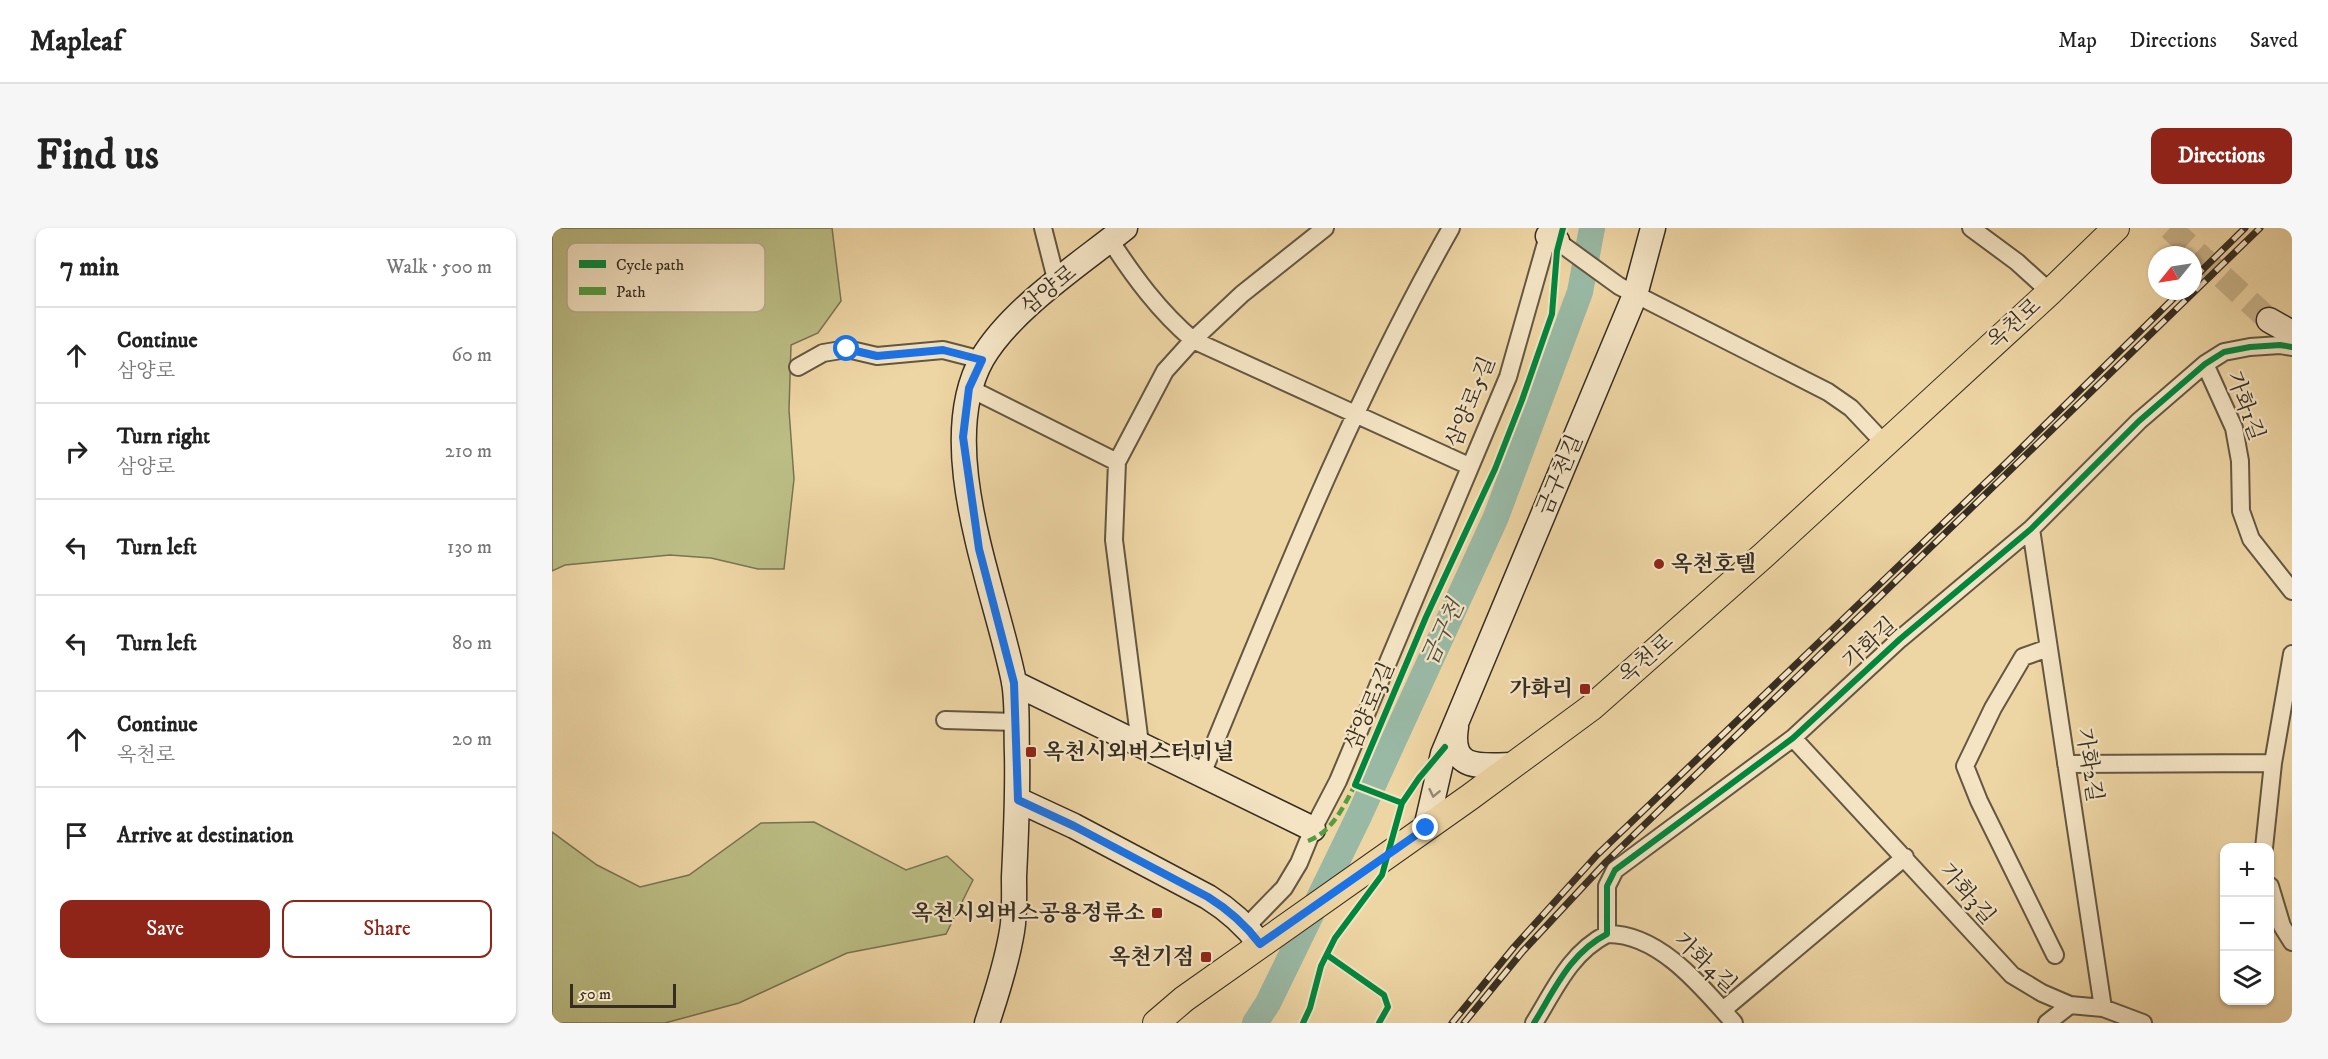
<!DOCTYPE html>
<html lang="en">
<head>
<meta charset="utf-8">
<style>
	body { margin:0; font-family:"IM FELL DW Pica","Noto Serif KR",serif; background:#f6f6f6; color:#222 }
	.controls { position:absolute; right:18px; bottom:18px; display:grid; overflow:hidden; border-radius:12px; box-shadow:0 2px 4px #0004 }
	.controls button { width:54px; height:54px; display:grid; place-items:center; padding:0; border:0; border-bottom:2px solid #e0e0e0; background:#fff; color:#222; font:30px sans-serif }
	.compass { position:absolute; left:1596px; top:18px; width:54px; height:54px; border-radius:50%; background:#fff; box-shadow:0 2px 4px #0004; rotate:240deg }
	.scale { position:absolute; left:18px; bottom:15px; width:106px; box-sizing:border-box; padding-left:6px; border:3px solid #362d22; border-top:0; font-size:16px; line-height:21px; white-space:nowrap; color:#362d22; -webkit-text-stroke:4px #f4e4c4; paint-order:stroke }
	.stop { position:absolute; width:18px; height:18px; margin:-14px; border:4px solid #1a73e8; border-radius:50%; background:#fff }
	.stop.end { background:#1a73e8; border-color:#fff; box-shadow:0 2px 6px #0008 }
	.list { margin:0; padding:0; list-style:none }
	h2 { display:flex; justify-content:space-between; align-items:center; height:78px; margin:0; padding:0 24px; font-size:26px }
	h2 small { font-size:20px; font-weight:400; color:#767676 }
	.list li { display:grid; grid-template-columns:39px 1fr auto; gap:18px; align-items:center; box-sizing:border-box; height:96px; padding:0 24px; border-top:2px solid #e0e0e0 }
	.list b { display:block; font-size:22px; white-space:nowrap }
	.list p { margin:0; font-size:20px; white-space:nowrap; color:#767676 }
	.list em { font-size:20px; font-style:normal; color:#767676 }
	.actions { display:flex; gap:12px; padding:18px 24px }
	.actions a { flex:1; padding:14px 0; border:2px solid #8f2418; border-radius:12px; text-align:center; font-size:21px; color:#8f2418 }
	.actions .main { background:#8f2418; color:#fff }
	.icon { flex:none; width:33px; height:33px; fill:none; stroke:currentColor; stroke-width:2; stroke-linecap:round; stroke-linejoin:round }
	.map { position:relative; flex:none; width:1740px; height:795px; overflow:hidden; border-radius:12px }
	header { display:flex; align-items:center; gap:36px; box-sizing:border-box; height:84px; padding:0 30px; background:#fff; border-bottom:2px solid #e0e0e0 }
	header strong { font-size:28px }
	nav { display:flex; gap:33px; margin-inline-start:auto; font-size:21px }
	.intro { display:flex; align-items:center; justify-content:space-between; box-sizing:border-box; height:144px; padding:0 36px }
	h1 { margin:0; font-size:42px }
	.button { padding:15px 27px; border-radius:12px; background:#8f2418; color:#fff; font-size:21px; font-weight:700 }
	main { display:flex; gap:36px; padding:0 36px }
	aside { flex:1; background:#fff; border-radius:12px; box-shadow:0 2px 4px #0004 }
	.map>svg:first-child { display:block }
	.green { fill:#bbbd84; stroke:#787553; stroke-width:1.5 }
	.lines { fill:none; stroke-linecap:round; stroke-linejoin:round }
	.river { stroke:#99b9a5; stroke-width:26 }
	.secondary-tunnel { stroke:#c9b38a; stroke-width:24; stroke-dasharray:24 12; stroke-linecap:butt }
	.street-casing { stroke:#645742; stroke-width:20 }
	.secondary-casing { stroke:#362d22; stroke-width:27 }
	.primary-casing { stroke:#362d22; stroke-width:28 }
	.street { stroke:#f4e4c4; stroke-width:16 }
	.secondary { stroke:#f4e4c4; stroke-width:24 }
	.primary { stroke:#eed5a4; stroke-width:26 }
	.rail-casing { stroke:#362d22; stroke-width:7 }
	.rail { stroke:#f4e4c4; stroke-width:4.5; stroke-dasharray:14; stroke-linecap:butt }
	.quiet { stroke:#519d40; stroke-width:4.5; stroke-dasharray:9 4.5; stroke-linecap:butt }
	.cycleway-casing { stroke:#f4e4c4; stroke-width:10 }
	.cycleway { stroke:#00873e; stroke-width:6 }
	.oneway { stroke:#958873 }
	.route { stroke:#1a73e8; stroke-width:8 }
	.poi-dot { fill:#8f2418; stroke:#f4e4c4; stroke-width:2 }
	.labels { text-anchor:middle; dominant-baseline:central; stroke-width:4.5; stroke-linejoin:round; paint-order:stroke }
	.street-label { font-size:22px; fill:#362d22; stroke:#f4e4c4 }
	.poi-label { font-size:22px; font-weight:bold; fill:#362d22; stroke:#f4e4c4; text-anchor:end }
	.water-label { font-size:24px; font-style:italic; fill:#4f5043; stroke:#f4e4c4 }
	.key { fill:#f4e4c4; stroke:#bbad93; stroke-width:1.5 }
	.key-label { font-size:16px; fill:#362d22 }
</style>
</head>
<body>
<header>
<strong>Mapleaf</strong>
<nav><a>Map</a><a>Directions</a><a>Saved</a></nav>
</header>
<div class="intro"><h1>Find us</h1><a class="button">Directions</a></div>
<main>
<aside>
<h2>7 min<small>Walk · 500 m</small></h2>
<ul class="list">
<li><svg class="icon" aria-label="ahead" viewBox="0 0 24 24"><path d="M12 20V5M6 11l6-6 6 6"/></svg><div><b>Continue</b><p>삼양로</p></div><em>60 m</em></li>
<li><svg class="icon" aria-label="right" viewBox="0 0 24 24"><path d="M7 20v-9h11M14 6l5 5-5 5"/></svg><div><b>Turn right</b><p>삼양로</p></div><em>210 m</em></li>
<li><svg class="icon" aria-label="left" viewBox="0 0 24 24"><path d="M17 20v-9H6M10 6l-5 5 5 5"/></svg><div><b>Turn left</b></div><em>130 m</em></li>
<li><svg class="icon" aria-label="left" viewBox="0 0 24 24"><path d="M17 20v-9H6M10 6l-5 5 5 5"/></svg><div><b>Turn left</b></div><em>80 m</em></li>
<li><svg class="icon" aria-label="ahead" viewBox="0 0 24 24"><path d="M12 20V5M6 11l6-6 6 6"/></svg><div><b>Continue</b><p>옥천로</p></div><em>20 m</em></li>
<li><svg class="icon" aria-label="arrive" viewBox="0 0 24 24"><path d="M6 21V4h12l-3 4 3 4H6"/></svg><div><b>Arrive at destination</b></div></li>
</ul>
<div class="actions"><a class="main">Save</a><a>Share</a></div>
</aside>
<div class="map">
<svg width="1740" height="795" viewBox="0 0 1740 795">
	<rect width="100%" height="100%" fill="#eed5a4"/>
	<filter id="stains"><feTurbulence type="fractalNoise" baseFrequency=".00333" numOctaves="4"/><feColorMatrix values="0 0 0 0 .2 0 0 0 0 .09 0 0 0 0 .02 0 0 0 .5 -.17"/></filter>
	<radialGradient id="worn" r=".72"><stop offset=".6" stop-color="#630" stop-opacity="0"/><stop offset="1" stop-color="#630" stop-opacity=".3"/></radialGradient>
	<path class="green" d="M0 0H280L289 73 266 105 239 117 237 182 242 251 232 341H206L159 330 118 327 13 337 0 343Z
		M262 594 354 642 395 628 421 652 394 706 295 725 187 775 113 795H0V604L45 637 88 659 137 647 209 595Z"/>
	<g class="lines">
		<path class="river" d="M703 795 716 775 807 588 944 289 1028 64 1040 0"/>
		<path class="secondary-tunnel" d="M1618 0 1717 92"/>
		<g class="street-casing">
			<path id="street" d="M491 0 505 55
				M1419 0 1465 34 1498 64
				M558 12C582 49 607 83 641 112L917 238
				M1005 13 1067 58 1276 164 1299 180 1332 215
				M1653 136 1682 200 1688 233 1689 283 1699 311 1740 363
				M246 139 271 125 295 121 325 128 391 122 430 132
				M417 160 565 234
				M1479 301 1551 780
				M1496 420 1471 429 1441 480 1413 538 1427 573 1503 727
				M393 492 464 494
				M1241 510 1460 747 1490 765 1518 777 1551 780 1591 795
				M588 516 562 312 565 234 613 143 641 112 690 66 773 0
				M1514 536 1721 535
				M650 546C726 362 800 174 899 0
				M1712 620 1721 535 1740 426
				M1718 658 1730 698 1740 714
				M695 698 732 660 747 635 761 601 786 553 956 149 996 8 997 0
				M1055 706C1107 705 1150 759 1182 795
				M1171 782 1353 629
				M982 795C1003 761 1018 725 1055 706V658L1063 642 1241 510 1348 411 1479 301 1587 193 1653 136 1672 124 1698 119 1728 117 1740 119
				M1495 795 1518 777"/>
		</g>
		<g class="secondary-casing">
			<path id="secondary" d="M996 8 1005 13
				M1717 92 1740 105
				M462 455 761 601
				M904 499C897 543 928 538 961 537
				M466 572 522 598 656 669C677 682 693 696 708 716
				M874 600 891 526 1083 67 1101 0
				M435 795C445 765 455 734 460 703 463 686 462 667 462 649 464 608 466 567 465 526 464 503 466 477 462 454 444 362 381 219 430 131 459 81 528 36 573 0"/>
		</g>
		<g class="primary-casing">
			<path id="primary" d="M604 795 632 771 918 569 1040 479 1213 326 1498 64 1564 0"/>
		</g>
		<use href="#street" class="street"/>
		<use href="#secondary" class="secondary"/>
		<use href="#primary" class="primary"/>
		<g class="rail-casing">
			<path id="rail" d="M1641 51 1693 0
				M900 795 962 719 1045 627 1454 235 1629 63
				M912 795 971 723 1054 634 1708 0"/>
		</g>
		<use href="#rail" class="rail"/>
		<path class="quiet" d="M756 613C781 603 791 579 803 557"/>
		<g class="cycleway-casing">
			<path id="cycleway" d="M850 575 803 557 874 389 943 241 970 172 1000 86 1005 23 1011 0
				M775 727 832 767 836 779 827 795
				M751 795 758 780 769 738 783 710 830 647 850 575 867 550 893 519
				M982 795C1003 761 1018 725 1055 706V658L1063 642 1241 510 1348 411 1479 301 1587 193 1653 136 1672 124 1698 119 1728 117 1740 119"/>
		</g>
		<use href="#cycleway" class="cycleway"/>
	</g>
	<defs><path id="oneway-chevron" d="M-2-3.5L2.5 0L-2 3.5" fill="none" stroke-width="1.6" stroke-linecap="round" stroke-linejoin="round" transform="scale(1.5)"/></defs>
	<use class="oneway" href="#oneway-chevron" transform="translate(882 565) rotate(102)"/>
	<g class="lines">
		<path class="route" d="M295 121 325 128 391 122 430 132 417 160 411 209 427 321 462 455 466 572 522 598 656 669C677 682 693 696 708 716L874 600"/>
	</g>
	<g class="poi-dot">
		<circle cx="1107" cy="336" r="6"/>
		<rect x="1027" y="455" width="12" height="12" rx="3"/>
		<rect x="473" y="518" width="12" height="12" rx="3"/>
		<rect x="599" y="679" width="12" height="12" rx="3"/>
		<rect x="648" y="723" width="12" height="12" rx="3"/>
	</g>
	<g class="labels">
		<g class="street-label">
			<text transform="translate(497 62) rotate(-39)">삼양로</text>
			<text transform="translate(1462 96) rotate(-42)">옥천로</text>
			<text transform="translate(919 174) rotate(-68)">삼양로5길</text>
			<text transform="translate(1693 178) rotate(70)">가화1길</text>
			<text transform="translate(1008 247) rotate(-67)">금구천길</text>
			<text transform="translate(1318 415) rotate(-42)">가화길</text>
			<text transform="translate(1094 431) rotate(-41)">옥천로</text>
			<text transform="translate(818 478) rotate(-67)">삼양로3길</text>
			<text transform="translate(1537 537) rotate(81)">가화2길</text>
			<text transform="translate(1415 666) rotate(49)">가화3길</text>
			<text transform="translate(1153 735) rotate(43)">가화4길</text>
		</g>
		<g class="poi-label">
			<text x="1119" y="336" text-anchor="start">옥천호텔</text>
			<text x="1021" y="461">가화리</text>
			<text x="491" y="524" text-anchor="start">옥천시외버스터미널</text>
			<text x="593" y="685">옥천시외버스공용정류소</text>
			<text x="642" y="729">옥천기점</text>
		</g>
		<g class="water-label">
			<text transform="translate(891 405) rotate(-65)">금구천</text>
		</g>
	</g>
	<rect x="15" y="15" width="198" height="69" rx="9" class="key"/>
	<rect x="27" y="32" width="27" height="8" fill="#00873e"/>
	<rect x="27" y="59" width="27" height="8" fill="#519d40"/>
	<g class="key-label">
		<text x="64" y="42">Cycle path</text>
		<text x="64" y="69">Path</text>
	</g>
	<rect width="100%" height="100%" filter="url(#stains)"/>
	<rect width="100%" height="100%" fill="url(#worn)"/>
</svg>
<div class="controls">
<button>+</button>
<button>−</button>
<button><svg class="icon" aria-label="layers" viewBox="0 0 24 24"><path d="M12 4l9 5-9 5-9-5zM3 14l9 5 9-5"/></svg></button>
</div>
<svg class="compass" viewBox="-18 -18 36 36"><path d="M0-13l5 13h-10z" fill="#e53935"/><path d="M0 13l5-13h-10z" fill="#767676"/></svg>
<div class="scale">50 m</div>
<div class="stop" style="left:295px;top:121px"></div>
<div class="stop end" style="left:874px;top:600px"></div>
</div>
</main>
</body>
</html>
